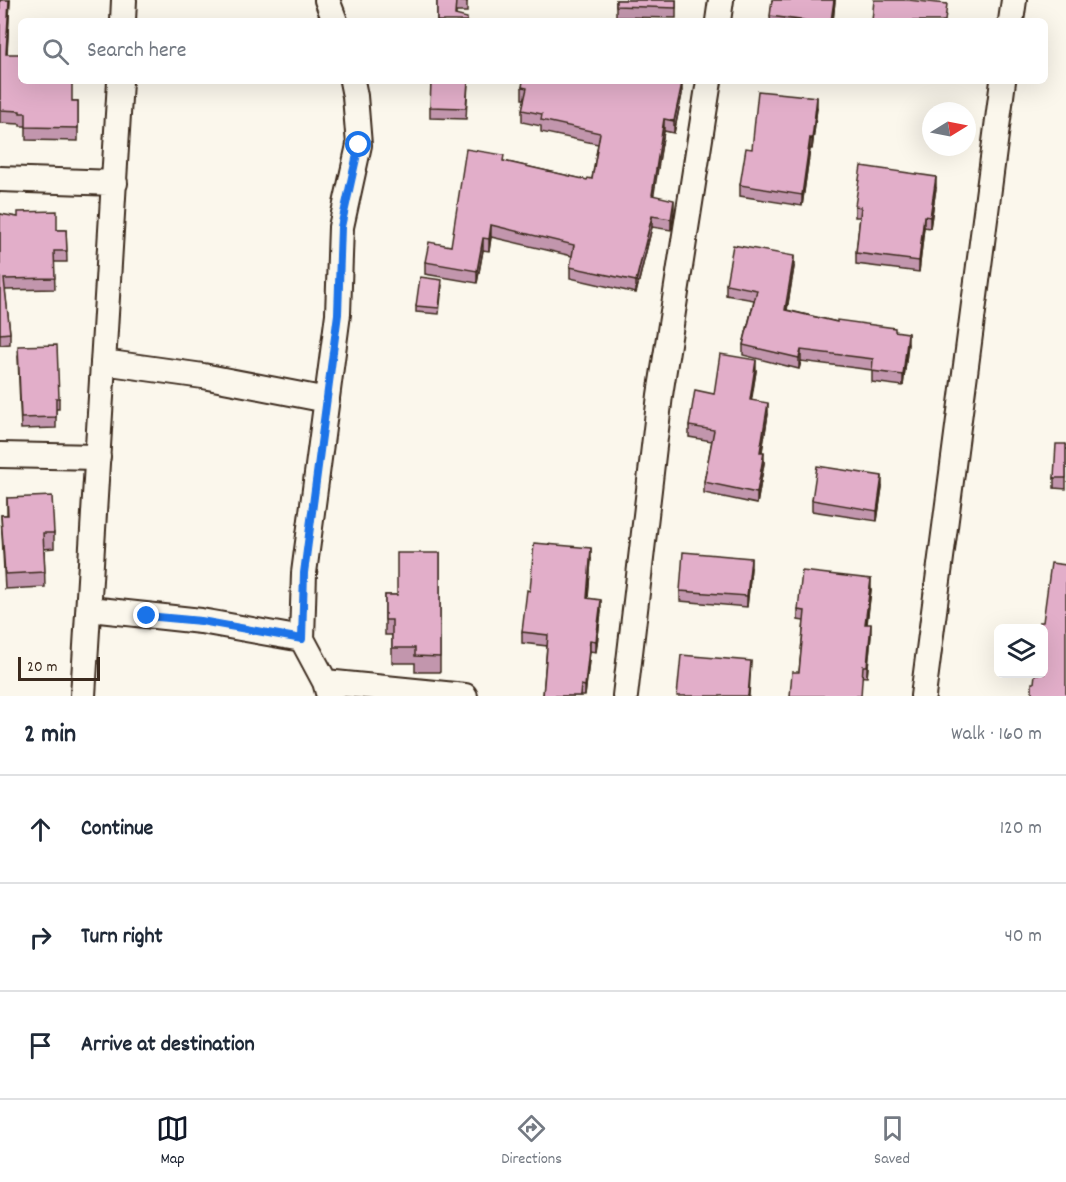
<!DOCTYPE html>
<html lang="en">
<head>
<meta charset="utf-8">
<style>
	body { margin:0; font-family:Dekko,sans-serif; background:#f2f2f3; color:#1f2937 }
	.controls { position:absolute; right:18px; bottom:18px; display:grid; overflow:hidden; border-radius:9px; box-shadow:0 6px 24px #0002 }
	.controls button { width:54px; height:54px; display:grid; place-items:center; padding:0; border:0; border-bottom:2px solid #e0e1e3; background:#fff; color:#1f2937; font:30px sans-serif }
	.compass { position:absolute; left:922px; top:102px; width:54px; height:54px; border-radius:50%; background:#fff; box-shadow:0 6px 24px #0002; rotate:80deg }
	.scale { position:absolute; left:18px; bottom:15px; width:82px; box-sizing:border-box; padding-left:6px; border:3px solid #3b2a1e; border-top:0; font-size:16px; line-height:21px; white-space:nowrap; color:#3b2a1e; -webkit-text-stroke:4px #fbf7ec; paint-order:stroke }
	.stop { position:absolute; width:18px; height:18px; margin:-14px; border:4px solid #1a73e8; border-radius:50%; background:#fff }
	.stop.end { background:#1a73e8; border-color:#fff; box-shadow:0 2px 6px #0008 }
	.list { margin:0; padding:0; list-style:none }
	h2 { display:flex; justify-content:space-between; align-items:center; height:78px; margin:0; padding:0 24px; font-size:26px }
	h2 small { font-size:20px; font-weight:400; color:#747a83 }
	.list li { display:grid; grid-template-columns:39px 1fr auto; gap:18px; align-items:center; box-sizing:border-box; height:108px; padding:0 24px; border-top:2px solid #e0e1e3 }
	.list b { display:block; font-size:22px; white-space:nowrap }
	.list em { font-size:20px; font-style:normal; color:#747a83 }
	.icon { flex:none; width:33px; height:33px; fill:none; stroke:currentColor; stroke-width:2; stroke-linecap:round; stroke-linejoin:round }
	.map { position:relative; flex:none; width:1066px; height:696px; overflow:hidden }
	.search { position:absolute; background:#fff; box-shadow:0 6px 24px #0002; left:18px; right:18px; top:18px; height:66px; display:flex; align-items:center; gap:15px; box-sizing:border-box; padding:0 21px; border-radius:9px; color:#747a83; font-size:22px }
	.sheet { height:402px; background:#fff }
	nav { display:flex; justify-content:space-around; align-items:center; box-sizing:border-box; height:84px; border-top:2px solid #e0e1e3; background:#fff; font-size:16px; color:#747a83 }
	nav a { display:grid; justify-items:center; gap:3px }
	nav .on { color:#111827 }
	.map>svg:first-child { display:block }
	.lines { fill:none; stroke-linecap:round; stroke-linejoin:round }
	.minor-casing { stroke:#3b2a1e; stroke-width:28 }
	.minor { stroke:#fbf7ec; stroke-width:24 }
	.wall { fill:#c296ad; stroke:#3b2a1e; stroke-width:1.5 }
	.shaded-wall { fill:#9e7a8d; stroke:#3b2a1e; stroke-width:1.5 }
	.building { fill:#e2aec9; stroke:#3b2a1e; stroke-width:1.5 }
	.route { stroke:#1a73e8; stroke-width:8 }
</style>
</head>
<body>
<div class="map">
<svg width="1066" height="696" viewBox="0 0 1066 696">
	<rect width="100%" height="100%" fill="#fbf7ec"/>
	<filter id="ink" filterUnits="userSpaceOnUse"><feTurbulence type="fractalNoise" baseFrequency=".0167" numOctaves="2"/><feDisplacementMap in="SourceGraphic" scale="12" xChannelSelector="R" yChannelSelector="G"/><feConvolveMatrix kernelMatrix="1 2 1 2 8 2 1 2 1" color-interpolation-filters="sRGB"/></filter>
	<g filter="url(#ink)">
		<g class="lines">
			<g class="minor-casing">
				<path id="minor" d="M327 0 335 21
					M123 21 124 0
					M718 21 721 0
					M1011 21 1014 0
					M0 179 115 183
					M103 362 203 376 327 400
					M0 455 98 457
					M90 609 201 621 302 639 304 573 338 314 341 227 359 145 355 96 352 81
					M302 639 325 682 329 696
					M325 682 465 696
					M83 696 120 81
					M625 696 660 395 709 81
					M923 696 1003 81"/>
			</g>
			<use href="#minor" class="minor"/>
		</g>
		<path class="wall" d="M0 0H10L7 54 72 101H78V141L26 140V126H20V124L0 123Z
			M437 0H467V12H456V15L437 21Z
			M616 0H676V18L616 17Z
			M772 0H835L833 21H770Z
			M468 81 466 119 430 118V107Z
			M522 87 682 94 674 133 664 131 653 195 674 212 671 230 652 227 636 293 570 278V267L572 256 491 237 489 251 483 250 477 283 425 274V262L451 246 504 161 587 180 592 179 598 144 541 132V126L522 122V110L525 99H522Z
			M817 108 812 149H810L802 206 740 196V185L752 149Z
			M936 188 930 228 924 227 919 272 856 264V253L860 217H855V206Z
			M0 214 57 230H66L67 262H54L55 289 5 290 10 333V344L0 345Z
			M794 267 787 310 837 322 895 331 908 344 903 386 872 382V370L801 361 799 369 743 355V345L754 300 726 295V284Z
			M442 286 439 314 416 312V306Z
			M18 357 59 398V409H56V428L21 429Z
			M756 371 751 400 768 414 762 452 764 463 757 504 704 493V482L712 441 689 437V426L714 394Z
			M1066 444V489L1054 488V478Z
			M882 487 877 521 812 511V500Z
			M7 498 54 533V548L44 549 45 587 5 589 1 515H7Z
			M440 553V672H415V663H392V635H385V595H397Z
			M591 559 588 598 601 611 596 652 590 651 585 696H543L547 646 522 643V632L530 591Z
			M751 568 747 607 680 601V591Z
			M871 590 867 624 871 635 867 677 799 672 804 621 798 620V610Z"/>
		<path class="shaded-wall" d="M9 0H10L6 67V54Z
			M834 0H835L833 21H831Z
			M682 83V94L674 133V121Z
			M817 97V108L812 149V139Z
			M664 119V131L652 206V195Z
			M810 138V149L802 206V195Z
			M936 177V188L930 228V217Z
			M674 200V212L671 230V219Z
			M652 216V227L636 293V281Z
			M924 216V227L919 272V261Z
			M491 225V237L489 251V239Z
			M483 238V250L477 283V271Z
			M794 256V267L785 320V310Z
			M908 333V344L903 386V375Z
			M801 350V361L799 369V358Z
			M756 360V371L750 410V400Z
			M768 403V414L760 462V452Z
			M764 452V463L757 504V493Z
			M882 476V487L877 521V511Z
			M591 548V559L587 609V598Z
			M751 558V568L747 607V596Z
			M871 579V590L865 635V624Z
			M601 600V611L596 652V641Z
			M871 624V635L867 677V666Z
			M590 640V651L585 696V686Z
			M751 661 749 696H748Z"/>
		<path class="building" d="M0 0H9L6 54H21V81H72V101H78V128L26 127V113H20V111L0 110Z
			M437 0H467V2L456 1 455 15 467 18V21H437Z
			M616 0H676V8L616 6Z
			M772 0H834L831 21H808L770 16Z
			M874 0H908L947 4 945 21H872Z
			M431 81H468L466 108 430 107Z
			M523 81H672L682 83 674 121 664 119 652 195 674 200 671 219 652 216 636 281 570 267 574 245 491 225 489 239 483 238 477 271 425 262 429 242 451 246 466 149 504 155 503 161 587 180 588 178 592 179 600 133 541 120 542 114 522 110 527 88 522 87Z
			M758 91 817 97 812 139 810 138 802 195 740 185 746 148 752 149Z
			M861 166 936 177 930 217 924 216 919 261 856 253 861 207 855 206Z
			M57 211V230H66L67 251H54L55 278 4 279 10 333 0 334V214L18 217V212Z
			M733 245 794 256 785 310 837 322V320L895 328V331L908 333 903 375 872 371 873 359 801 350 799 358 743 345 757 290 726 284Z
			M420 277 442 280 439 308 416 306Z
			M57 345 59 398H56V417L21 418 18 346Z
			M720 354 756 360 750 400 768 403 760 452H764L757 493 704 482 714 430 689 426 695 390 714 394Z
			M1056 444H1066V478H1054Z
			M817 466 882 476 877 511 812 500Z
			M52 496 54 533H43L45 572 5 574 1 515H8L7 498Z
			M534 543 591 548 587 598 601 600 596 641 590 640 585 686 581 685 580 696H543L548 635 522 632 527 590 530 591Z
			M683 552 751 558 747 596 680 591Z
			M397 553H440V657L415 656V648H392V620H385V595H397Z
			M1051 563 1066 565V696H1032V683H1034L1035 674H1044V628H1039V622H1043Z
			M802 571 871 579 865 624H871L867 666H863L861 696H790L792 672H799L805 611 798 610Z
			M681 655 751 661 748 696H677Z"/>
	</g>
	<g class="lines" filter="url(#ink)">
		<path class="route" d="M147 616 201 621 302 639 304 573 338 314 341 227 359 145"/>
	</g>
</svg>
<div class="controls">
<button><svg class="icon" aria-label="layers" viewBox="0 0 24 24"><path d="M12 4l9 5-9 5-9-5zM3 14l9 5 9-5"/></svg></button>
</div>
<svg class="compass" viewBox="-18 -18 36 36"><path d="M0-13l5 13h-10z" fill="#e53935"/><path d="M0 13l5-13h-10z" fill="#747a83"/></svg>
<div class="scale">20 m</div>
<div class="stop" style="left:359px;top:145px"></div>
<div class="stop end" style="left:147px;top:616px"></div>
<div class="search"><svg class="icon" aria-label="search" viewBox="0 0 24 24"><circle cx="10" cy="10" r="6"/><path d="M15 15l6 6"/></svg>Search here</div>
</div>
<section class="sheet">
<h2>2 min<small>Walk · 160 m</small></h2>
<ul class="list">
<li><svg class="icon" aria-label="ahead" viewBox="0 0 24 24"><path d="M12 20V5M6 11l6-6 6 6"/></svg><div><b>Continue</b></div><em>120 m</em></li>
<li><svg class="icon" aria-label="right" viewBox="0 0 24 24"><path d="M7 20v-9h11M14 6l5 5-5 5"/></svg><div><b>Turn right</b></div><em>40 m</em></li>
<li><svg class="icon" aria-label="arrive" viewBox="0 0 24 24"><path d="M6 21V4h12l-3 4 3 4H6"/></svg><div><b>Arrive at destination</b></div></li>
</ul>
</section>
<nav>
<a class="on"><svg class="icon" aria-label="map" viewBox="0 0 24 24"><path d="M3 6l6-2 6 2 6-2v14l-6 2-6-2-6 2zM9 4v14M15 6v14"/></svg>Map</a>
<a><svg class="icon" aria-label="directions" viewBox="0 0 24 24"><path d="M12 3l9 9-9 9-9-9zM9 14v-3h6M13 9l2 2-2 2"/></svg>Directions</a>
<a><svg class="icon" aria-label="saved" viewBox="0 0 24 24"><path d="M7 4h10v16l-5-4-5 4z"/></svg>Saved</a>
</nav>
</body>
</html>
